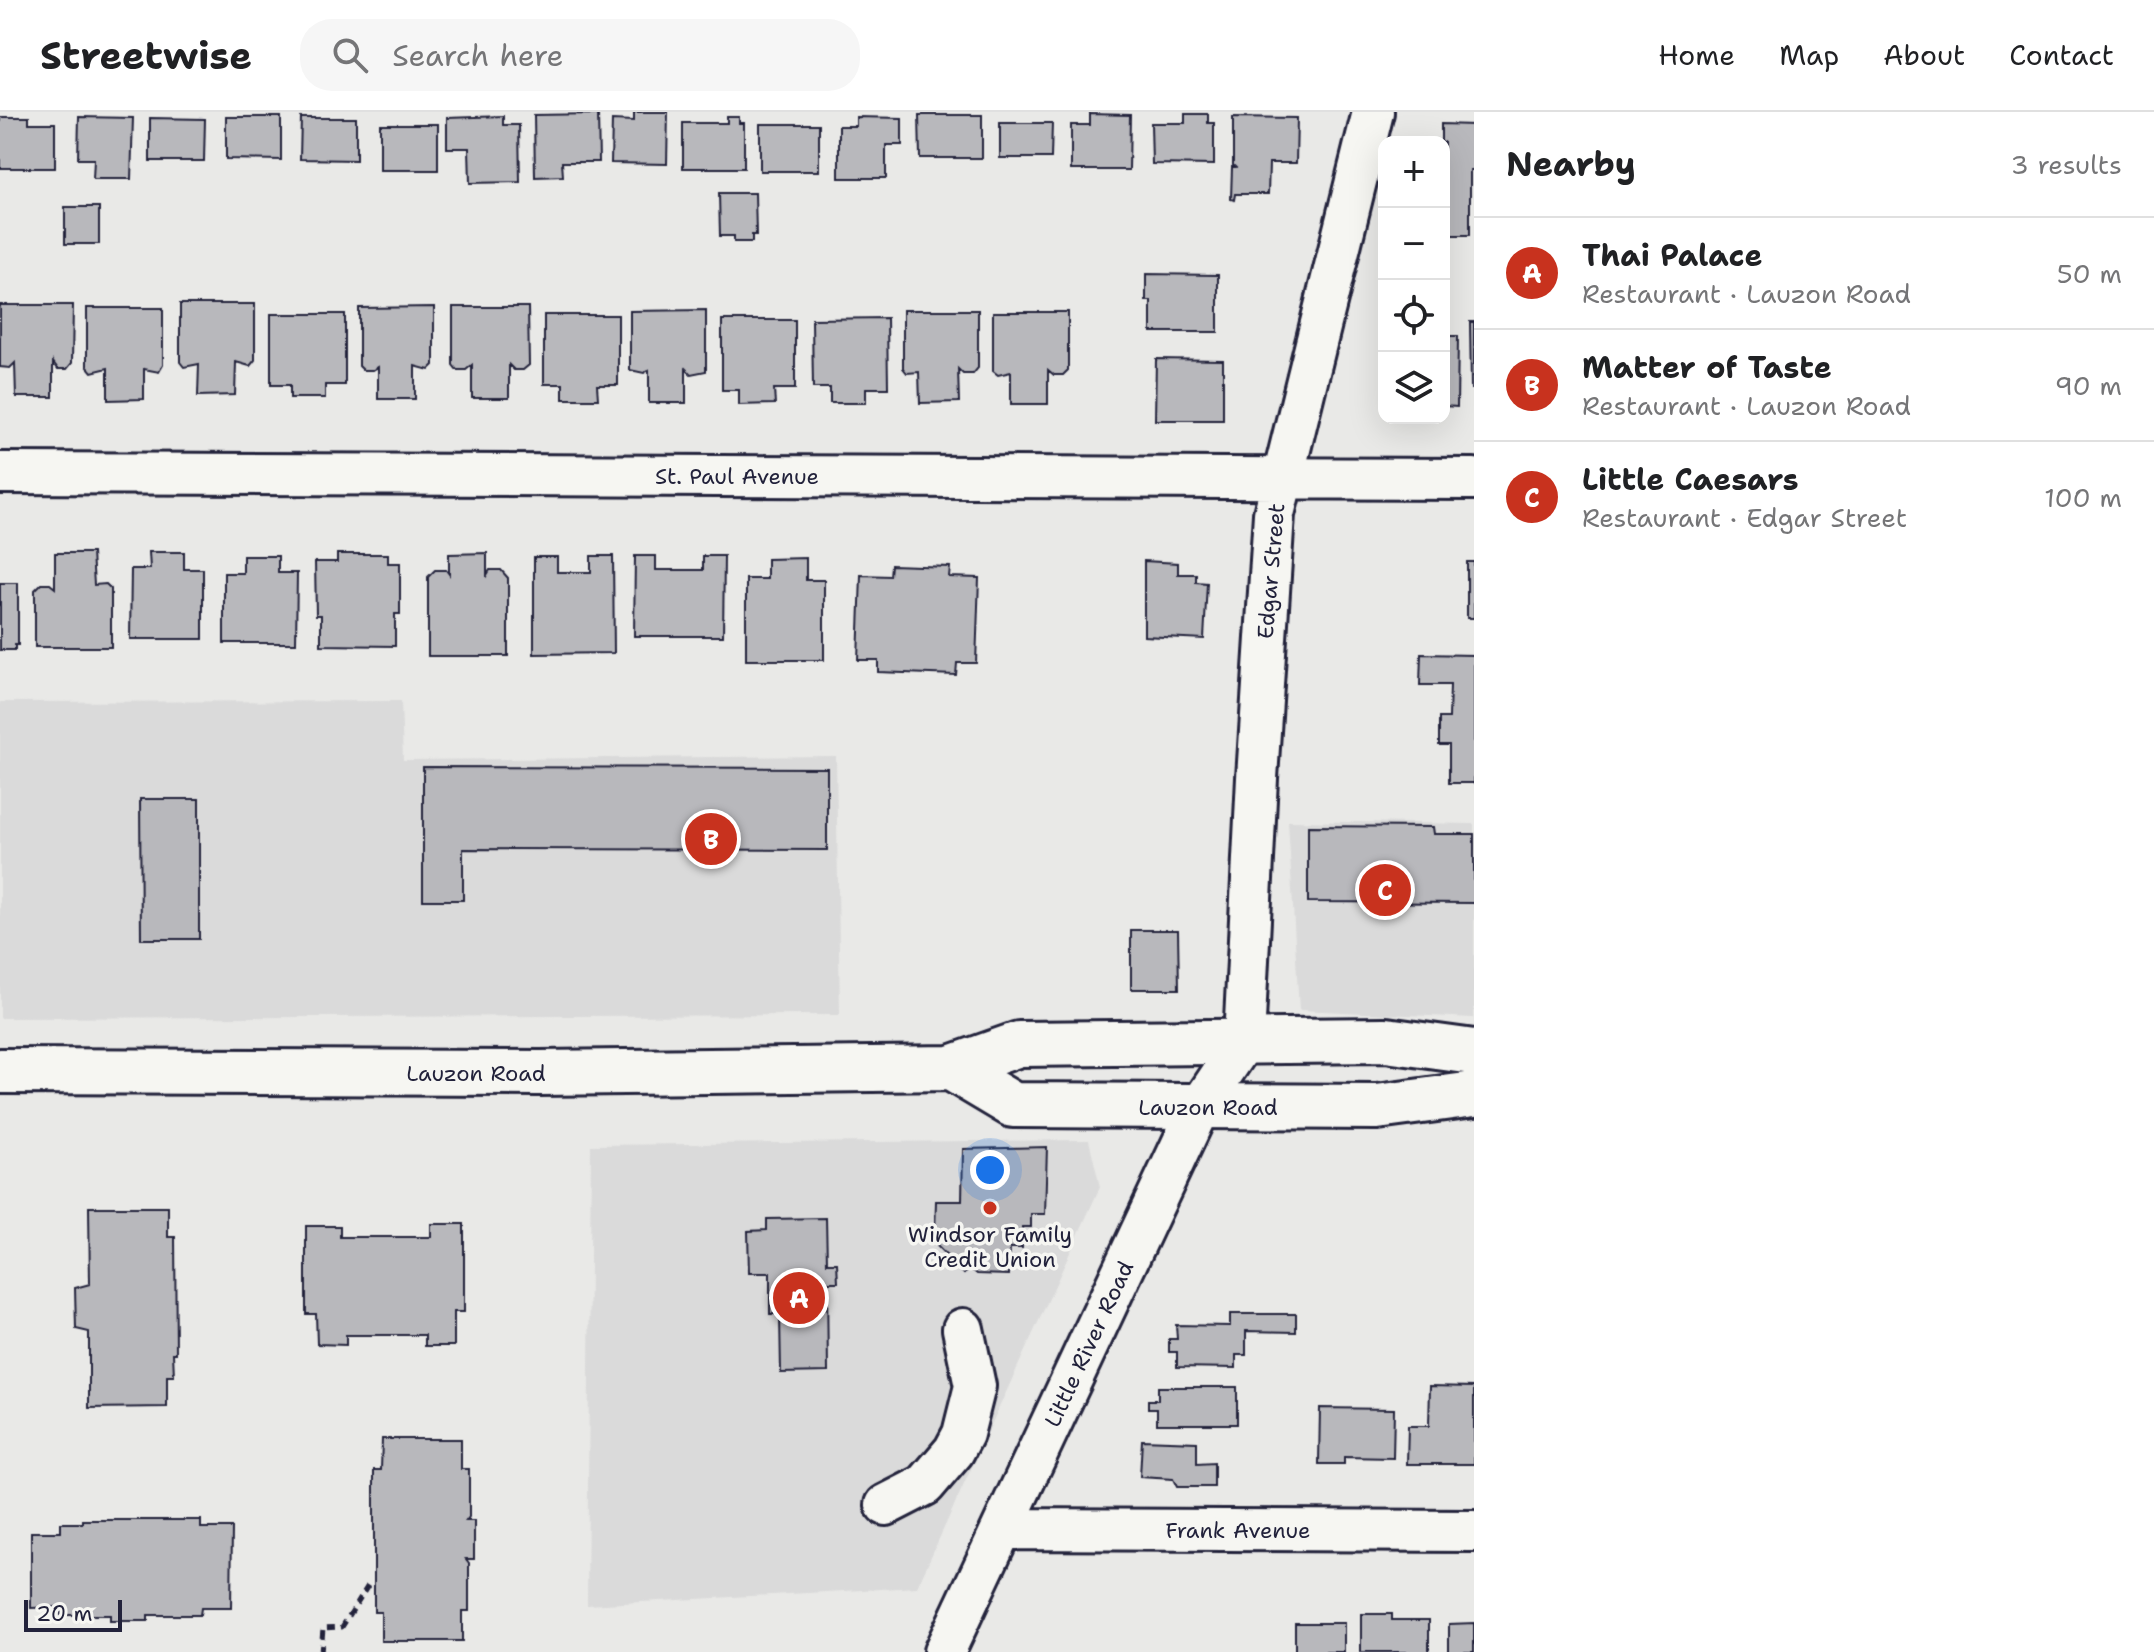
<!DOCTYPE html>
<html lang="en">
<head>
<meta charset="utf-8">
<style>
	body { margin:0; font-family:"Shantell Sans",sans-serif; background:#f6f6f6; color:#202124 }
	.controls { position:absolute; right:24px; top:24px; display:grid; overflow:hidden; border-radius:16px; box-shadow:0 8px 32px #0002 }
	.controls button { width:72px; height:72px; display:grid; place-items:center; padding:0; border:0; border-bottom:2px solid #e0e0e0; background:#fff; color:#202124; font:40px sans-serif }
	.scale { position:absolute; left:24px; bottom:20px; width:98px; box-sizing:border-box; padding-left:8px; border:4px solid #22223b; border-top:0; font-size:22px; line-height:28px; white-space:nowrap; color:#22223b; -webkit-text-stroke:6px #f6f6f2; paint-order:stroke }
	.you { position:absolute; left:990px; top:1058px; width:28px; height:28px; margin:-20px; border:6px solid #fff; border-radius:50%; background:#1a73e8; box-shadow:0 0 0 12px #1a73e833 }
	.badge { display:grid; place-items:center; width:52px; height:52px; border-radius:50%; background:#c8321e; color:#fff; font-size:26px; font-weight:700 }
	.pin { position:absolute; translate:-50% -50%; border:4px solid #fff; box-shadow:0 2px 8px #0006 }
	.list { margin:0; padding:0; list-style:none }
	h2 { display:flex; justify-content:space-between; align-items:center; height:104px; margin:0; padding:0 32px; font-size:34px }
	h2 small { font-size:26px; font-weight:400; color:#757577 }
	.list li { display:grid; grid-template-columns:52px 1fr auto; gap:24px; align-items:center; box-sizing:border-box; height:112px; padding:0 32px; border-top:2px solid #e0e0e0 }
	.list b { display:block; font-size:30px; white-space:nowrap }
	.list p { margin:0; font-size:26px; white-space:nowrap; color:#757577 }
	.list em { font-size:26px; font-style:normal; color:#757577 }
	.icon { flex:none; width:44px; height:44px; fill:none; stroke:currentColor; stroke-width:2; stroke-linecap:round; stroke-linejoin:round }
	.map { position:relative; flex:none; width:1474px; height:1540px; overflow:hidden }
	header { display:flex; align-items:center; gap:48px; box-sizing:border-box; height:112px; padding:0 40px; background:#fff; border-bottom:2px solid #e0e0e0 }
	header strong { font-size:38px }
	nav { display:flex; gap:44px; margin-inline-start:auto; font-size:28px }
	.search { width:560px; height:72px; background:#f6f6f6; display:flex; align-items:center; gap:20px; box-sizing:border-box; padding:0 28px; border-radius:32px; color:#757577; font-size:30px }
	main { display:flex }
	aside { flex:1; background:#fff }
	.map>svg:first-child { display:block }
	.built { fill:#dadada }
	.building { fill:#b8b8bc; stroke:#22223b; stroke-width:2 }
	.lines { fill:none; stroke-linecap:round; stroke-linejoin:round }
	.minor-casing { stroke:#22223b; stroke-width:46 }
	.major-casing { stroke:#22223b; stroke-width:50 }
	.path { stroke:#22223b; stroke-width:5; stroke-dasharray:8 6; stroke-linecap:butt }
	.minor { stroke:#f6f6f2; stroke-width:40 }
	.major { stroke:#f6f6f2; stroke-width:44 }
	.poi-dot { fill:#c8321e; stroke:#f6f6f2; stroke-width:3 }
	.labels { text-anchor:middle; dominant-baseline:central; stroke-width:7; stroke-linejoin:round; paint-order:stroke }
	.street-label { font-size:22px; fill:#22223b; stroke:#f6f6f2 }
	.poi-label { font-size:22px; fill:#22223b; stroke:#f6f6f2 }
</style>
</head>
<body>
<header>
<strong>Streetwise</strong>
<div class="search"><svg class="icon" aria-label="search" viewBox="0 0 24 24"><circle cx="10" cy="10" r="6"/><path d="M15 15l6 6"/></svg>Search here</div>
<nav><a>Home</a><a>Map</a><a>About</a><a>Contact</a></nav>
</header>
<main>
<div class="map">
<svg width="1474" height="1540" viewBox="0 0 1474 1540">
	<rect width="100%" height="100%" fill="#e9e9e7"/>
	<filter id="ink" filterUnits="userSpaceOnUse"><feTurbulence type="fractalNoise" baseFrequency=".0125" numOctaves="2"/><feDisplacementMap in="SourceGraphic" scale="16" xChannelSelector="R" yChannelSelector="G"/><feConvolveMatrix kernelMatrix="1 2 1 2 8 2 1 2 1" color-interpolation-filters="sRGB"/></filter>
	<g filter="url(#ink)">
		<path class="built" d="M401 589 403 648 836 644 840 903 0 906V590Z
			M1288 709 1474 712V906L1299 898Z
			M1089 1028 1100 1075 917 1475 587 1493 591 1033Z"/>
		<path class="building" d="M634 0H668L667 52 611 51 612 8 634 9Z
			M598 2 599 50H562L563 64 535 65 534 3Z
			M1090 2 1130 3 1129 58H1071V13H1090Z
			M1185 2H1208V11H1214V53L1152 52 1151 11H1185Z
			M919 3H982V46H920Z
			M503 4V13H519L520 70 470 71 469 36H447V6Z
			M0 5H29V11H55V56H0Z
			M79 5 133 6 131 67H93L94 47H78Z
			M226 5H281V48L226 47Z
			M727 5H739V11H744V56H683V11H727Z
			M856 5 902 6V33H886V66H839V14H856Z
			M1233 5 1297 6 1296 51H1269L1268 82H1235L1234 88 1231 87 1232 55H1235L1233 53Z
			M150 6 205 7 204 49H150Z
			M301 6H356V48L300 47Z
			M1000 11H1052L1051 46H1000Z
			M380 12H438V58H380Z
			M760 12H819V59H760Z
			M1441 12 1474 13V58H1470V123H1444V30H1441Z
			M719 81H755L756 123H752V130H734V124H720Z
			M65 95H99V132H65Z
			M1146 162 1218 163V220H1151V189H1146Z
			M180 192H255V248L250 254 236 250 235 283 198 284 199 252 184 255 180 250Z
			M0 193H73L72 251 67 257H58L53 250V285H16L15 251 10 256 0 255Z
			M434 195V253L429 258 415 254V287H378V255L373 258H363L359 254V196Z
			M453 195H528L529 253 523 258H514L509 253V286H472V253L466 258H457L453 253Z
			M87 196H163V253L159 260 144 257V287L108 288V256L92 260 87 254Z
			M706 198V259L691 262 686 257V291H649V258L644 261 630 258V199Z
			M903 198H978V256L973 262H963L958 257 959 290 920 291 919 260 907 261 903 256Z
			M993 200H1068V258L1063 263H1054L1048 258V292H1011V260L998 263 993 259Z
			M271 202H345V273H325V286H290V273H271Z
			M544 203H618V273H597L598 287H563V272H544Z
			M887 206 888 276H866V291H830V276H813L812 207Z
			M722 208H795V277H774L775 292 739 293V278H722Z
			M1470 210H1474V277H1471Z
			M1444 224H1458L1457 295 1444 294Z
			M1156 247 1223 248V308H1155Z
			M149 440H184V457H203V527H130L131 457H150Z
			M55 441H92L94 473 106 472 111 477V535H35V478L41 472H50L55 476Z
			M487 441V463L490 458H501L508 466V544H428V465L435 458H446L449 462V442Z
			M337 442H388V451H400V502H395V534L321 533V503H316L315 450H337Z
			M243 444H278V461H297L296 531H224V461H243Z
			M591 444H613L614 541 534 542V445H557V460H591Z
			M635 444H656V458H703V444H724L723 524H634Z
			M806 446V468H824V548H746V467H767V447Z
			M1144 449 1178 451V462H1196V470L1207 471 1204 527 1144 524Z
			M1467 450H1474V506H1467Z
			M891 453 950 455 949 465 979 466 976 551H957L956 563 878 560V548H858L861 463 890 464Z
			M0 471H18V533H15V538H0Z
			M1421 542 1474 543V671H1449V633H1439V606H1449L1450 573H1420Z
			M423 655 827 656V738L463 737V788H423Z
			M140 687H199V827H141Z
			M1308 714 1433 715 1434 722H1474V791L1308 790Z
			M1131 818H1178L1179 877H1131Z
			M1047 1035 1045 1102H1031V1115H1022V1136H1010L1009 1163 977 1162 970 1156 964 1162 936 1133 941 1127 935 1122 936 1089H962L963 1037Z
			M89 1095H168V1125H175L176 1241H173L174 1264H167V1295L89 1296V1220L76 1217 75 1176 90 1172Z
			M826 1106 827 1151H837L838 1170H827L828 1260 781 1261 780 1202H770V1161H749L748 1119 767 1118V1107Z
			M431 1112H464V1200H454V1234H425V1223H346V1233L317 1232 316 1202H306V1114H340V1125H431Z
			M1230 1202H1296V1220L1246 1219V1243H1236V1256L1177 1255V1240H1169V1227H1177L1176 1213 1230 1214Z
			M1430 1274 1474 1275V1352H1407L1408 1314H1429Z
			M1158 1275H1237V1312H1157V1297H1148V1288H1158Z
			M1320 1296 1394 1297 1393 1346 1344 1345V1352H1319Z
			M382 1327H461V1357H469V1405L466 1409H474V1447H466L469 1451V1499H462V1529H381V1500H374V1358H381Z
			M1142 1328 1197 1330V1352L1214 1351V1375H1177L1173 1367 1140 1365Z
			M83 1408H201V1416H232L231 1496H201L200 1503H148V1509H110V1503H61V1495L31 1496V1420H61V1411H83Z
			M1361 1502H1392V1508H1429V1540H1361Z
			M1295 1511H1344V1540H1295Z
			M1474 1511V1540H1449V1512Z"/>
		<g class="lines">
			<g class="minor-casing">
				<path id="minor" d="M0 361 1474 367
					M886 1393 925 1373 954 1339 963 1322 975 1274 963 1217
					M1002 1417 1474 1419
					M944 1540 1199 996 1244 929 1257 666 1274 402 1373 0"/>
			</g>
			<g class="major-casing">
				<path id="major" d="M951 956 1013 993 1377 995 1474 982
					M0 959 540 961 951 956 1019 932 1386 928 1474 940"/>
			</g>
			<path class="path" d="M321 1540 323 1516 342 1515 369 1472"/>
			<use href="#minor" class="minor"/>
			<use href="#major" class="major"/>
		</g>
	</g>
	<circle class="poi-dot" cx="990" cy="1096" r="8"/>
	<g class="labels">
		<g class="street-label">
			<text x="737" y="364">St. Paul Avenue</text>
			<text transform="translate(1271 459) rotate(-85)">Edgar Street</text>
			<text x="476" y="961">Lauzon Road</text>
			<text x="1208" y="995">Lauzon Road</text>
			<text transform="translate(1089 1232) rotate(-65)">Little River Road</text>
			<text x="1238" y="1418">Frank Avenue</text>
		</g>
		<g class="poi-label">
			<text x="990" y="1122">Windsor Family<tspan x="990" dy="25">Credit Union</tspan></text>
		</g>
	</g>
</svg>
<div class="controls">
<button>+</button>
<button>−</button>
<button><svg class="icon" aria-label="locate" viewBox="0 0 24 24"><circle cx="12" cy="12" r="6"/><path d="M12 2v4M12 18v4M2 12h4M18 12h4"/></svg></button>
<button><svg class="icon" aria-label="layers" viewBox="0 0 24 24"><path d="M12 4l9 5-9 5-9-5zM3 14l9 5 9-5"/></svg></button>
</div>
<div class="scale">20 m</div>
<div class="you"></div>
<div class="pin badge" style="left:799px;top:1186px">A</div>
<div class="pin badge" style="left:711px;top:727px">B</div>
<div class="pin badge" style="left:1385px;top:778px">C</div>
</div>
<aside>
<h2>Nearby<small>3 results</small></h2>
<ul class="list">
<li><span class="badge">A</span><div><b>Thai Palace</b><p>Restaurant · Lauzon Road</p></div><em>50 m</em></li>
<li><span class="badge">B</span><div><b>Matter of Taste</b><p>Restaurant · Lauzon Road</p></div><em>90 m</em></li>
<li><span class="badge">C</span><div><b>Little Caesars</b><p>Restaurant · Edgar Street</p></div><em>100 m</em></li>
</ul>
</aside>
</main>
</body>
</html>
